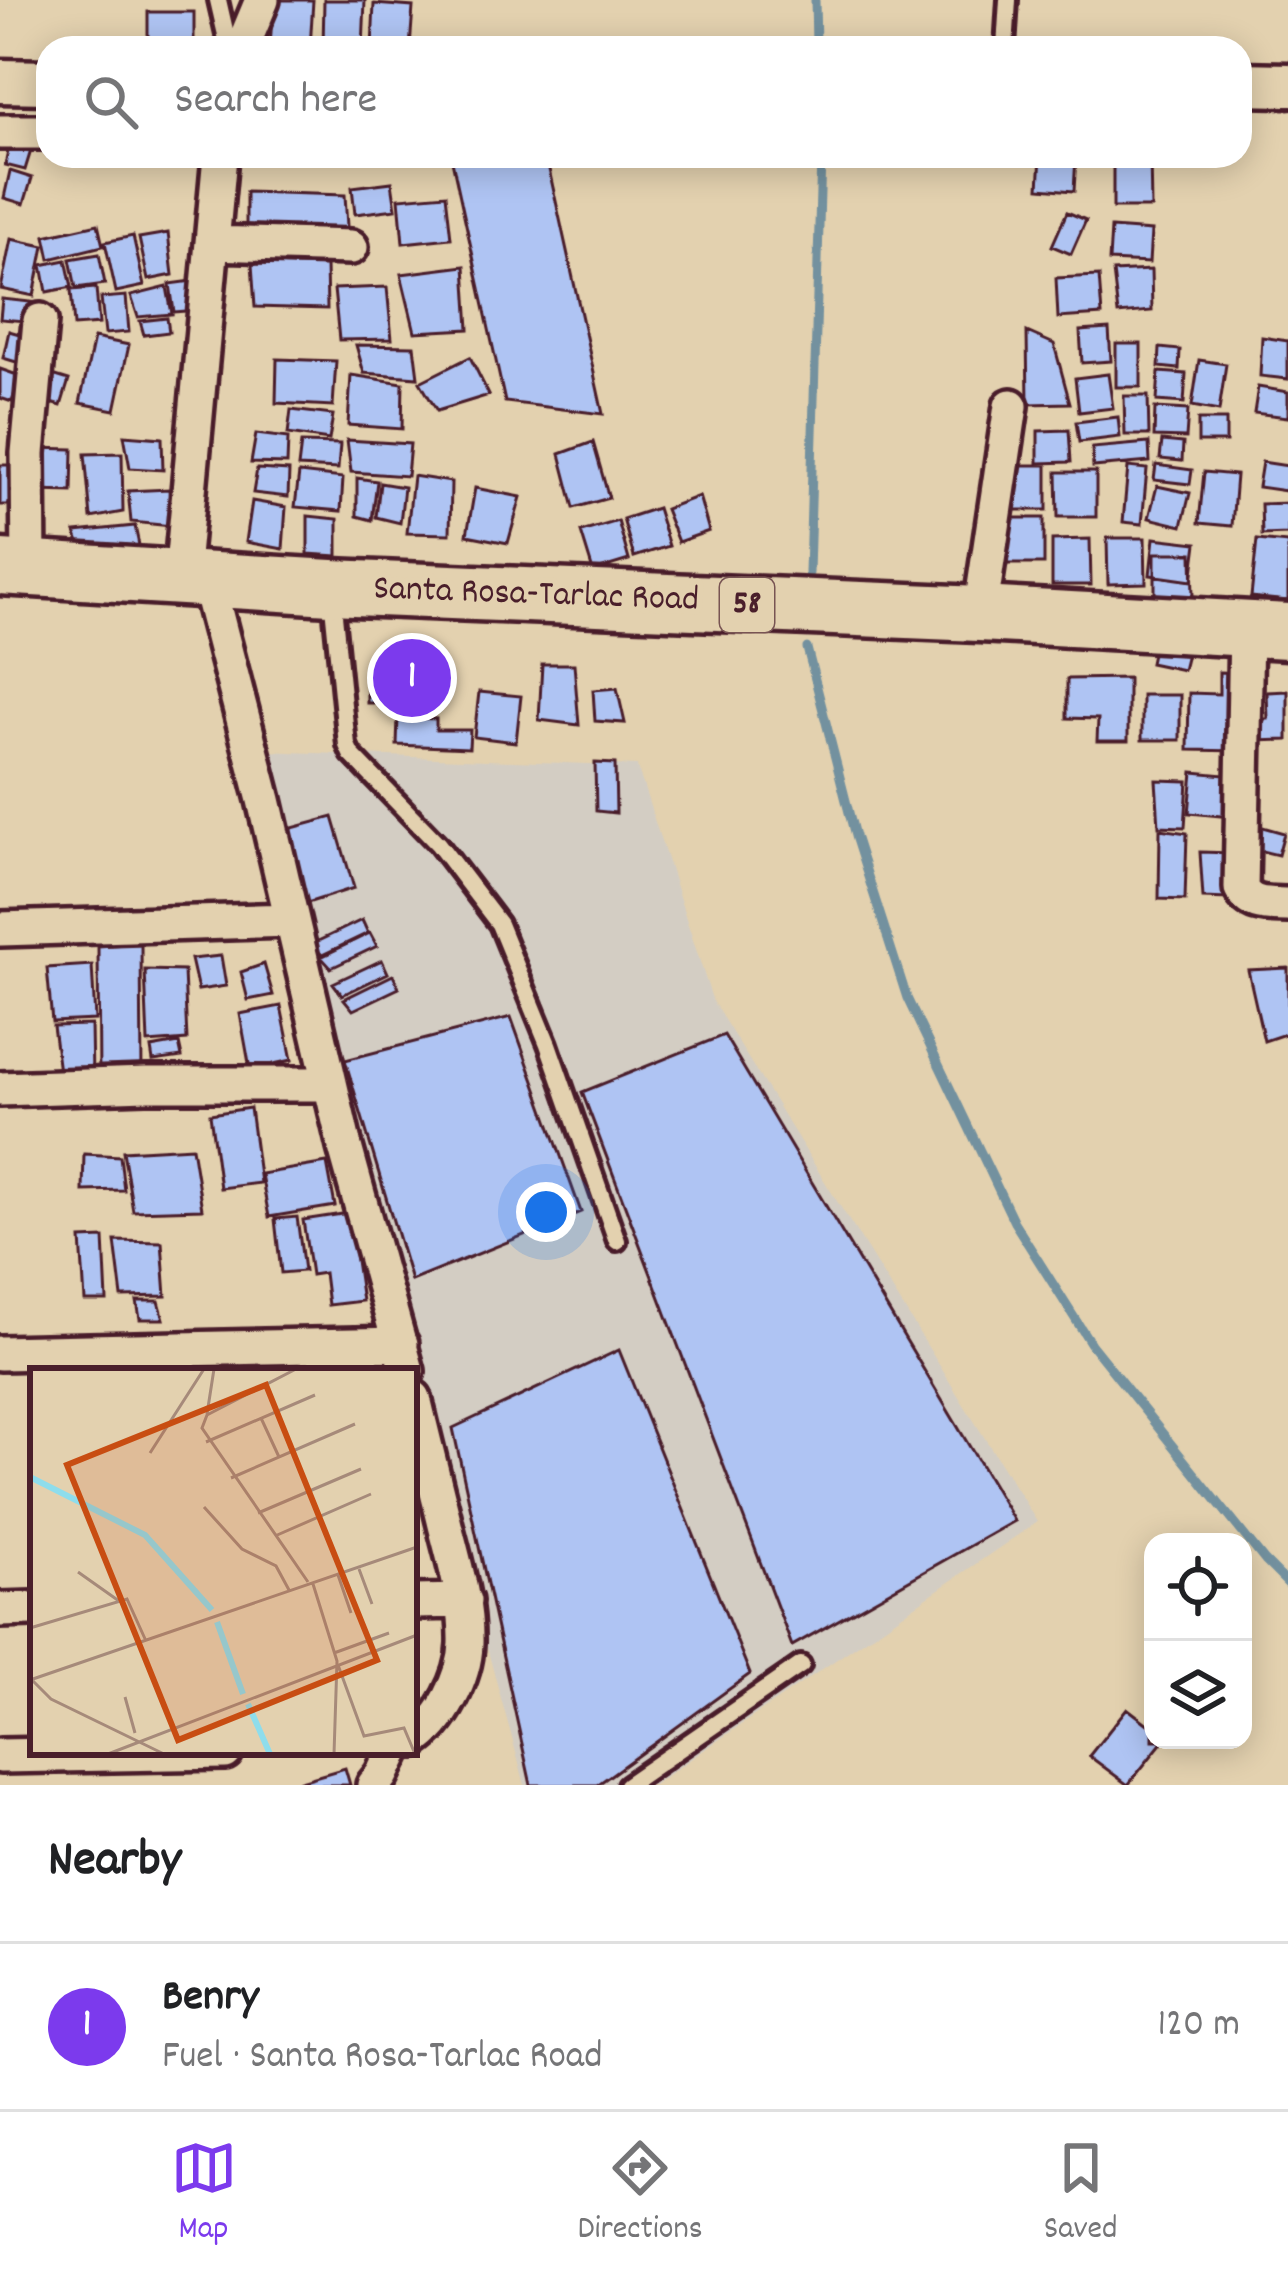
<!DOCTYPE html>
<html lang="en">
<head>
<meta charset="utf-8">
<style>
	body { margin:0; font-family:Dekko,sans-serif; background:#f2f2f2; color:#202124 }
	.controls { position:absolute; right:36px; bottom:36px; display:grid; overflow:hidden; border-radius:24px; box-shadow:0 6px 30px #0003 }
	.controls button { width:108px; height:108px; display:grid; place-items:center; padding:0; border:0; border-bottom:3px solid #e0e0e0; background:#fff; color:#202124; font:60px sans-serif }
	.you { position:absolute; left:546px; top:1212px; width:42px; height:42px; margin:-30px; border:9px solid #fff; border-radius:50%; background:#1a73e8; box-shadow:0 0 0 18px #1a73e833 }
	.badge { display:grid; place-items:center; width:78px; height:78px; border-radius:50%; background:#7c3aed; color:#fff; font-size:39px; font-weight:700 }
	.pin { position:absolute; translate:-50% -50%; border:6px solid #fff; box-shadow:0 3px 12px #0006 }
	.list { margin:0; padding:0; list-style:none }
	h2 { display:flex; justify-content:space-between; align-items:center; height:156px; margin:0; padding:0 48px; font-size:51px }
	h2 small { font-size:39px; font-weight:400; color:#757577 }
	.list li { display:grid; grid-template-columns:78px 1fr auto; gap:36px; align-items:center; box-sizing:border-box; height:168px; padding:0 48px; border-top:3px solid #e0e0e0 }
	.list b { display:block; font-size:45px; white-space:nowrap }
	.list p { margin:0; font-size:39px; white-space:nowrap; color:#757577 }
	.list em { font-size:39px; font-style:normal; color:#757577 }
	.icon { flex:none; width:66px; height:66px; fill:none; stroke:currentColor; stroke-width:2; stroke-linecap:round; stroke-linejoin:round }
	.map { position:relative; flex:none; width:1288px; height:1785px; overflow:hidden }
	.search { position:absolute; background:#fff; box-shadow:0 6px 30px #0003; left:36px; right:36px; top:36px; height:132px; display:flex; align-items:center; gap:30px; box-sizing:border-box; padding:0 42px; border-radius:36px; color:#757577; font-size:45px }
	.sheet { height:324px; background:#fff }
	nav { display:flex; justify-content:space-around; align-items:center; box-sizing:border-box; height:168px; border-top:3px solid #e0e0e0; background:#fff; font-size:33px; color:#757577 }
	nav a { display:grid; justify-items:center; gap:6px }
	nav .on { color:#7c3aed }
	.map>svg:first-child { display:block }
	.built { fill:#d3cdc3 }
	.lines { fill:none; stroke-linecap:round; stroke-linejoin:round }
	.stream { stroke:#73919f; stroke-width:9 }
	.building { fill:#afc4f3; stroke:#4a1f2b; stroke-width:3 }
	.service-casing { stroke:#4a1f2b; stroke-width:26 }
	.minor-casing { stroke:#4a1f2b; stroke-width:42 }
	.tertiary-casing { stroke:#4a1f2b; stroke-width:51 }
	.trunk-casing { stroke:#4a1f2b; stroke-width:63 }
	.service { stroke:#e3d1af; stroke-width:16 }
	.minor { stroke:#e3d1af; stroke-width:33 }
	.tertiary { stroke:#e3d1af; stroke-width:42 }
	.trunk { stroke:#e3d1af; stroke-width:54 }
	.labels { text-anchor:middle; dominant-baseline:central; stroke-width:12; stroke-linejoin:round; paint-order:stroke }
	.shield { fill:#e3d1af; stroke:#785453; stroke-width:3 }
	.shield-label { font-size:33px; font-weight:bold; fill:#4a1f2b }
	.street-label { font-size:36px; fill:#4a1f2b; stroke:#e3d1af }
	.inset-river { fill:none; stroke:#8eddec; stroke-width:6 }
	.inset-road { fill:none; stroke:#a68a7a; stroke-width:3 }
	.view { fill:#c84d12; fill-opacity:0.15; stroke:#c84d12; stroke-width:6 }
	.inset-edge { fill:none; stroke:#4a1f2b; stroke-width:6 }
</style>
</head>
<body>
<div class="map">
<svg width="1288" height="1785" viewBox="0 0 1288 1785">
	<rect width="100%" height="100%" fill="#e3d1af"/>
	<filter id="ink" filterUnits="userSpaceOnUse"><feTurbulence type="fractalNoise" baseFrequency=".00833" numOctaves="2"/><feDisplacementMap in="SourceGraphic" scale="24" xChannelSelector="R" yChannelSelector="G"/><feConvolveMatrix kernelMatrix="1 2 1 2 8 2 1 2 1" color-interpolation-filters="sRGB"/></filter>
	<g filter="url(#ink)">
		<path class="built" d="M265 751 637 766 713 1002 1037 1522 653 1785H525L430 1442Z"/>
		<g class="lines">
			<path class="stream" d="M815 0 816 44
				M809 573 821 156
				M807 648 855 836 907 998 1014 1222 1091 1344 1265 1561 1288 1584"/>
		</g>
		<path class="building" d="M273 0H313L310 48H270Z
			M324 0H365L363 48H323Z
			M374 4 413 7 410 48H372Z
			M148 12H194V48H148Z
			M11 138 33 144 25 170 5 165Z
			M451 156H546L603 414 505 402Z
			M1041 156H1076L1074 191 1039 188Z
			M1113 156H1150L1151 208H1113Z
			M10 171 32 178 24 204 4 198Z
			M392 182 396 209 355 214 352 187Z
			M246 192 345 195 348 242 246 237Z
			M446 194 451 238 403 243 399 198Z
			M1067 212 1086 220 1071 254 1052 246Z
			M98 224 103 246 50 259 45 236Z
			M1111 228 1151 231 1149 263 1109 261Z
			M168 233 173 275 148 280 139 238Z
			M133 236 144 286 116 292 105 242Z
			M11 239 44 246 34 296 1 289Z
			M99 254 105 284 76 288 70 259Z
			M66 260 72 287 47 292 42 265Z
			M252 264 326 266 327 309 255 307Z
			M465 266 469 329 415 332 401 274Z
			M1151 270 1152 311 1118 314 1113 272Z
			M1099 276 1102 315 1058 318 1056 278Z
			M200 280 199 310 174 312 170 284Z
			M167 287 172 314 138 317 131 296Z
			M387 287 392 339 339 340 334 289Z
			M96 288 99 324 74 326 71 290Z
			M126 296 129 332 105 334 101 298Z
			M2 299 40 303 37 322 0 319Z
			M167 318 169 332 144 335 140 321Z
			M1109 329 1111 361 1082 363 1080 331Z
			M9 331 30 337 23 364 3 358Z
			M1027 332 1054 344 1070 403 1028 404Z
			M1262 337 1288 341V379L1260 376Z
			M94 338 129 345 115 410 80 403Z
			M1116 344H1141V387H1116Z
			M356 345 414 346 418 377 364 373Z
			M1160 348 1180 350 1179 369 1159 367Z
			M470 357 489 395 437 411 420 382Z
			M277 359 336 361 333 406 276 403Z
			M1199 360 1226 364 1219 411 1192 406Z
			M0 369 20 376 12 402 0 398Z
			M1159 372 1186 374 1184 403 1157 401Z
			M46 373 69 380 61 406 40 400Z
			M1108 374 1113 408 1079 412 1075 378Z
			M351 375 403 383 402 429 348 425Z
			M1258 387 1288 392V417L1254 413Z
			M1124 396H1148L1149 435H1125Z
			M1155 408 1188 410 1186 438 1154 437Z
			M291 410 333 415 329 440 288 434Z
			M1118 417 1120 437 1079 442 1076 422Z
			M1198 420H1226V442H1198Z
			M1069 430 1071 462 1038 463V431Z
			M256 434 288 438 287 464 251 463Z
			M124 435 162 438 163 470 130 468Z
			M347 440 410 444 407 476 351 472Z
			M1162 441 1183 443 1182 461 1160 459Z
			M593 442 609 498 574 508 560 454Z
			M301 443 340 444 338 469 298 467Z
			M1149 443 1150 462 1093 467 1092 448Z
			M34 448 73 449 72 492 36 491Z
			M122 453 123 512 91 518 85 454Z
			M1262 462 1288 466 1286 491 1258 487Z
			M0 465H18L17 505H0Z
			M1009 465H1047V510H1009Z
			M1156 465 1192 470 1190 484 1154 480Z
			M1128 467 1147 469 1142 524 1123 522Z
			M257 469 289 471 288 497 253 493Z
			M1057 472H1096V517H1058Z
			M1204 472 1236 475 1232 526 1199 523Z
			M299 473 343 478 341 511 295 507Z
			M413 476 451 482 450 534 407 533Z
			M357 478 377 481 372 520 357 516Z
			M380 483 404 487 400 523 376 517Z
			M1157 486 1190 493 1182 526 1149 518Z
			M475 488 521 497 508 543 467 535Z
			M169 489 172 526 131 522 128 491Z
			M699 496 709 531 678 542 665 509Z
			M252 501 286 507 283 549 246 542Z
			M1288 503V534L1262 535 1261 504Z
			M657 508 669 546 634 557 623 519Z
			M308 516 338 519V556L308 554Z
			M1005 518H1044V564H1006Z
			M618 521 629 560 593 571 581 532Z
			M135 526 141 555 85 558 75 532Z
			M1107 538H1145L1146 583 1108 584Z
			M1154 538 1197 543 1192 581 1150 575Z
			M1090 539 1091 585H1052V540Z
			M1257 540 1288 543V601L1251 597Z
			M1155 553H1192L1193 598H1155Z
			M1157 630 1191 638 1183 670 1150 663Z
			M367 663H443V703H367Z
			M542 664H574L579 725 539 720Z
			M1219 672 1243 673 1241 751 1188 750 1189 693 1219 694Z
			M1128 678V741H1097L1098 719 1067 718V679Z
			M617 688 625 723 595 721 593 690Z
			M1288 691V740L1255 741 1254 719H1268L1267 692Z
			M479 692 521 696 516 742 474 737Z
			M1142 695H1180V740H1142Z
			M398 717 436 719V730H470L469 748 397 745Z
			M595 763 615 764 616 813 596 811Z
			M1193 772 1236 776 1232 817 1189 813Z
			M1156 780 1188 781 1185 827 1159 826Z
			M333 817 354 888 301 905 281 831Z
			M1259 826 1284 833 1278 855 1253 849Z
			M1160 829 1187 833 1185 900 1159 899Z
			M1200 852 1231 853 1229 899 1203 898Z
			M362 920 368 933 322 955 312 944Z
			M370 933 377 946 331 968 321 957Z
			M141 943 142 1078 99 1079 98 946Z
			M221 956 226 986 198 990 191 959Z
			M382 960 388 973 342 995 333 983Z
			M264 964 273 995 248 1000 241 972Z
			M92 965 95 1020 52 1022 47 968Z
			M1288 968V1033L1264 1041 1248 970Z
			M145 970 184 971 187 1040 148 1043Z
			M393 975 399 988 353 1010 344 999Z
			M281 1006 292 1060 250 1069 240 1014Z
			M511 1017 581 1212 411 1281 345 1060Z
			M91 1025 92 1078 60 1080 53 1026Z
			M724 1035 1014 1521 792 1646 582 1092Z
			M179 1043 182 1057 153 1061 151 1048Z
			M250 1108 260 1183 220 1188 210 1114Z
			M192 1147 202 1209 133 1211 123 1151Z
			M84 1154 120 1156 124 1190 83 1191Z
			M327 1163 335 1206 269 1217 261 1174Z
			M349 1213 362 1301 328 1305 324 1273 311 1275 303 1220Z
			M297 1217 304 1271 281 1273 275 1219Z
			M104 1238 107 1301H85L81 1239Z
			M115 1241 162 1242 166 1296 122 1297Z
			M137 1301H159L164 1319H140Z
			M619 1350 750 1674 597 1785H531L453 1428Z
			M391 1363 392 1371H341L340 1364Z
			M1127 1708 1153 1728V1740H1164L1128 1785 1089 1756Z
			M345 1768 350 1785H287Z"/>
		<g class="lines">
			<g class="service-casing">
				<path id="service" d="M218 0 229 48
					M1005 48 1008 0
					M332 595 347 745 351 754 438 844 499 924 548 1044 617 1241
					M627 1785 801 1665"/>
			</g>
			<g class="minor-casing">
				<path id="minor" d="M242 48 262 0
					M0 132H48
					M212 243 351 247
					M29 569 28 453 40 321
					M181 578 220 156
					M207 579 264 800 345 1147 407 1371
					M980 614 1011 406
					M1246 629 1241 888C1250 907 1269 904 1288 905
					M0 929 290 920
					M0 1089 146 1084H330
					M0 1353 401 1344
					M414 1398C424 1441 435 1483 445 1525 455 1565 467 1603 466 1644 465 1677 442 1722 414 1740
					M414 1602 464 1601
					M0 1610 33 1609
					M0 1756 225 1752
					M374 1785 382 1775 393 1752"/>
			</g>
			<g class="tertiary-casing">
				<path id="tertiary" d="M0 81 48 82
					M1240 84 1288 85"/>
			</g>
			<g class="trunk-casing">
				<path id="trunk" d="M0 567 331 587 980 614 1288 631"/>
			</g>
			<use href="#service" class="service"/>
			<use href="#minor" class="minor"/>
			<use href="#tertiary" class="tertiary"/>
			<use href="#trunk" class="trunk"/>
		</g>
	</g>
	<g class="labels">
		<rect class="shield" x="720" y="578" width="54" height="54" rx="9"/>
		<g class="shield-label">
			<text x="747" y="605">58</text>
		</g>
		<g class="street-label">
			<text transform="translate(536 596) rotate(2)">Santa Rosa-Tarlac Road</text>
		</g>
	</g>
	<g transform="translate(30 1368)">
		<rect width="387" height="387" fill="#e3d1af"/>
		<path class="inset-river" d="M0 109 115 167 182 242M187 254 213 326M218 336 240 386"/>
		<path class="inset-road" d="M256 1H310M266 1 177 47 172 60 278 214M177 46 184 1M231 50 249 89M176 74 285 27M120 85 174 1M201 110 325 56M174 139 212 181 246 198 259 222M228 145 331 101M245 168 341 126M329 201 342 236M48 204 89 233M308 207 321 245M283 216 307 293 304 386M0 260 97 231 116 273M304 285 359 265M308 297 334 368 374 360 385 386M0 312 387 179M3 313 21 331 134 386M95 329 105 365M78 386 387 267"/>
		<path class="view" d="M236 17 347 292 148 372 37 97Z"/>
		<rect width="387" height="387" class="inset-edge"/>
	</g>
</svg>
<div class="controls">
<button><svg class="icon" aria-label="locate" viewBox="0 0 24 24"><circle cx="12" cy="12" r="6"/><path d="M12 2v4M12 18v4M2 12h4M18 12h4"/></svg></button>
<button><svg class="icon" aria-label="layers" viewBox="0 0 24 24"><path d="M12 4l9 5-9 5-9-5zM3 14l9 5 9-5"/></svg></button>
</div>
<div class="you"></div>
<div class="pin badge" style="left:412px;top:678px">1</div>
<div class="search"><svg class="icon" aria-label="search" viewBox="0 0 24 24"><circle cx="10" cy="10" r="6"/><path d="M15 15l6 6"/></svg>Search here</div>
</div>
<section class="sheet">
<h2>Nearby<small></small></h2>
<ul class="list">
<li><span class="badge">1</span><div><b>Benry</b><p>Fuel · Santa Rosa-Tarlac Road</p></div><em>120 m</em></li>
</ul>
</section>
<nav>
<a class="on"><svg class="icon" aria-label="map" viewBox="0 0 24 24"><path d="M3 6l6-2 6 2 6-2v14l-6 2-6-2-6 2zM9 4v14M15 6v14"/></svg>Map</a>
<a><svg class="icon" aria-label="directions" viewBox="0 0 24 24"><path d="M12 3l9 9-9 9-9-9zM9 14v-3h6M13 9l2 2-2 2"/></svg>Directions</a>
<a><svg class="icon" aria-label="saved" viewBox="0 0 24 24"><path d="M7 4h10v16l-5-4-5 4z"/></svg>Saved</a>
</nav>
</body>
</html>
